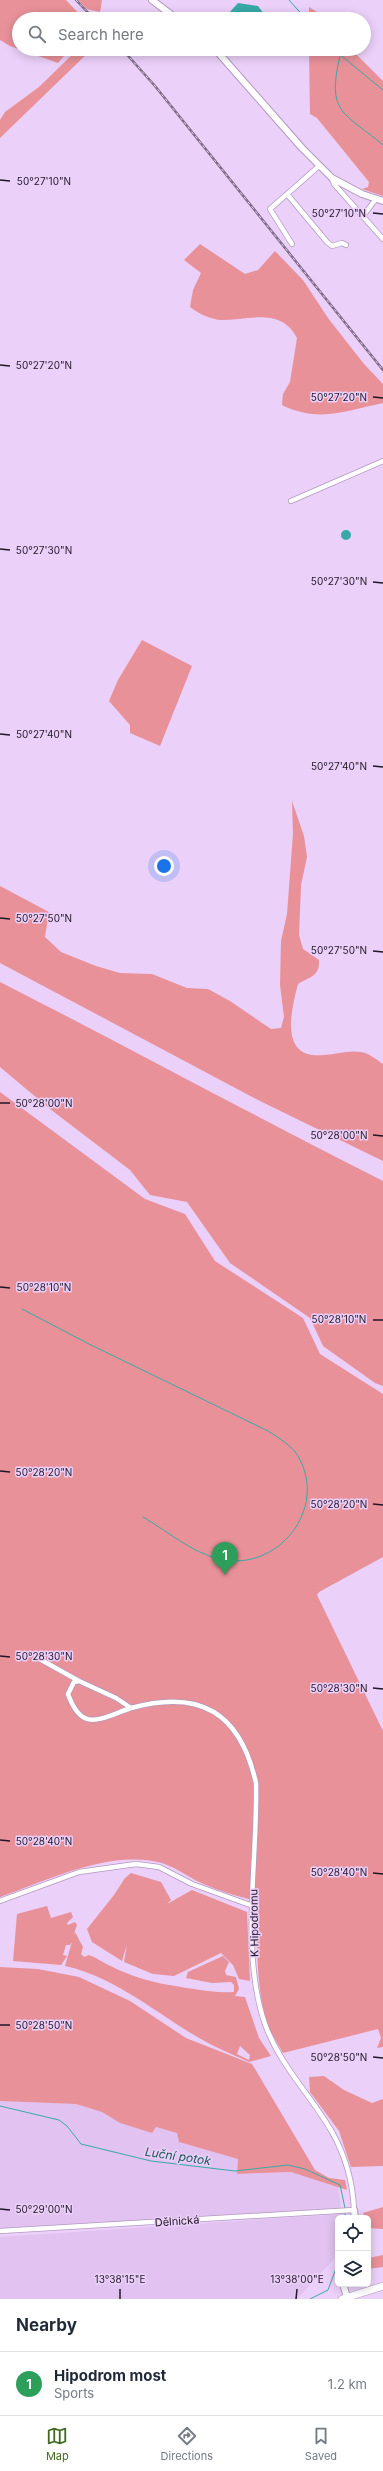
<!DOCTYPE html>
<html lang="en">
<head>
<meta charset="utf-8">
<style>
	body { margin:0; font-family:Inter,sans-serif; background:#f6f6f7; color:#1f2937 }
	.controls { position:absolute; right:12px; bottom:12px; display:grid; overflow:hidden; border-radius:6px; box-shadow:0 2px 10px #0003 }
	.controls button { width:36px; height:36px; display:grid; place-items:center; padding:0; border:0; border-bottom:1px solid #e0e1e3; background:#fff; color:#1f2937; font:20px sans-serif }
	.you { position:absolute; left:164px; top:866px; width:14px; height:14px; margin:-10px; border:3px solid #fff; border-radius:50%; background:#1a73e8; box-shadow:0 0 0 6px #1a73e833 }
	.badge { display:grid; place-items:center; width:26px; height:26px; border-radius:50%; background:#436a25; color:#fff; font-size:13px; font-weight:700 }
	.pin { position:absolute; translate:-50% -33px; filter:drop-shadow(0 1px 2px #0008) }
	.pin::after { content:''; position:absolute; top:21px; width:14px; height:12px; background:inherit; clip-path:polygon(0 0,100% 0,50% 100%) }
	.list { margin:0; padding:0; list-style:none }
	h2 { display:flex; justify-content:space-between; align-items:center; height:52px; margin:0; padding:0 16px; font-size:17px }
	h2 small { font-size:13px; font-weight:400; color:#747a83 }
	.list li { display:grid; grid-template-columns:26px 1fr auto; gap:12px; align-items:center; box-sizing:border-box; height:64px; padding:0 16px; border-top:1px solid #e0e1e3 }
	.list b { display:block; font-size:15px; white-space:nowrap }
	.list p { margin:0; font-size:13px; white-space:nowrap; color:#747a83 }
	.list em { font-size:13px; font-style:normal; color:#747a83 }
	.icon { flex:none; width:22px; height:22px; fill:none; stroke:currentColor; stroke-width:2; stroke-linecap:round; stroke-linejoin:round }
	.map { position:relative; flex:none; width:383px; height:2299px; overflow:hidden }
	.search { position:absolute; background:#fff; box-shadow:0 2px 10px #0003; left:12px; right:12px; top:12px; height:44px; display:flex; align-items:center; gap:10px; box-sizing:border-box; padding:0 14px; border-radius:22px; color:#747a83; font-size:15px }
	.sheet { height:116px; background:#fff }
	nav { display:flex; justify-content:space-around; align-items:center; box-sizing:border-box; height:56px; border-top:1px solid #e0e1e3; background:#fff; font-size:11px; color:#747a83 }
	nav a { display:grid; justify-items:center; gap:2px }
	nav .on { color:#436a25 }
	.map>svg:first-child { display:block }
	.built { fill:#e1c2f1 }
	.green { fill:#e89199; fill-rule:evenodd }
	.water { fill:#39a9a7 }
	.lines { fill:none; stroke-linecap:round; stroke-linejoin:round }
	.stream { stroke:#39a9a7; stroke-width:1 }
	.street-casing { stroke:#b298bf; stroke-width:6 }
	.secondary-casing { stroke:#b298bf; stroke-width:8 }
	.primary-casing { stroke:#b298bf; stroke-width:8 }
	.street { stroke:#fff; stroke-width:4.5 }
	.secondary { stroke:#fff; stroke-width:6 }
	.primary { stroke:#fff; stroke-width:7 }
	.rail-casing { stroke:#7d6b86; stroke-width:2.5 }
	.rail { stroke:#ebd0f9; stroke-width:1; stroke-dasharray:3; stroke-linecap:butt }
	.ticks { fill:none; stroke:#211726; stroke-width:1.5 }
	.labels { text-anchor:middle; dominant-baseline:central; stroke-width:3; stroke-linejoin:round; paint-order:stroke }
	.street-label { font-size:11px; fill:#211726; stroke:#ebd0f9 }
	.water-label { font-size:12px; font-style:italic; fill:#195756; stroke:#ebd0f9 }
	.ticks-label { font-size:10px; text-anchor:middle; fill:#211726; stroke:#ebd0f9; stroke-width:3; stroke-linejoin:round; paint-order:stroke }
</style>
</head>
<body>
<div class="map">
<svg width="383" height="2299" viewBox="0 0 383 2299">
	<rect width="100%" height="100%" fill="#ebd0f9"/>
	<path class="built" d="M0 2101 76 2104 102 2112 120 2123 152 2133 155 2127 177 2133 179 2142 238 2159 237 2174 291 2172 338 2186 341 2208 0 2229Z
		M342 2214V2218H338V2251L334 2259 297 2299H0V2237Z"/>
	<path class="green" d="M0 0H66L84 19H19V49H70L58 63 10 46 0 40Z
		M78 0H102L100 12 87 9Z
		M309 7 328 19H309Z
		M78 49H92L0 138V120L5 112 39 87Z
		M309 49H351L383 81V196L362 189 368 187 369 182 317 118 310 114Z
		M200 244 245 274 258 270 275 251 303 280 328 318 364 364 383 384V403C345 411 319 423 282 405L283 394 290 382 297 338C281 307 249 320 221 320 210 319 199 314 190 307L193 290 201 273 184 260Z
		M142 640 192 666 160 746 130 733V725L109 701 118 680Z
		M292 801 304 836 307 857 301 885 299 935 303 949 319 960C320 977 309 977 298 984 290 1013 280 1060 324 1055 337 1054 349 1050 361 1052 369 1053 377 1060 383 1064V1161L260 1101 0 963V886L49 912 45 937 61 952 96 966 120 973 152 974 187 988 208 989 230 1001 271 1029 281 1028 284 1017 280 985 281 941 287 914 293 834Z
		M0 982C128 1047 254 1116 383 1181V1386L375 1383 323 1346 310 1318 230 1263 187 1202 150 1195 130 1170 50 1109 0 1067Z
		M0 1092 145 1199 185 1214 215 1261 303 1318 320 1354 383 1394V1557L319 1592 317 1595 383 1731V2047L377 2048 381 2038 378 2029 283 2053C278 2044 272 2035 268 2026 255 1986 257 1942 258 1901 238 1897 216 1890 197 1881 186 1875 174 1867 162 1863 109 1849 49 1880 0 1897Z
		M131 1873 161 1882 171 1900 167 1904 192 1890 247 1912 250 1981 239 1979 233 1965 221 1953 174 1976 153 1974 124 1962 127 1944 122 1961 92 1942 87 1929 114 1895 125 1878Z
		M47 1906 51 1918 71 1912 73 1917 67 1923 68 1925 75 1922 77 1925 73 1936 75 1932 83 1947 81 1954 84 1957 89 1955 94 1957C130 1978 153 1983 194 1989 207 1991 220 1993 234 1992V1985L231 1982 212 1983 186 1978 188 1972 223 1956 229 1962 225 1971 226 1975 236 1977 239 1989 235 1996 245 1997 259 2038 271 2056 249 2062C229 2053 208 2044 189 2032 149 2007 111 1976 65 1966L72 1942 70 1945H66L63 1955 67 1956 61 1965 13 1961 17 1914ZM240 2046 250 2055 249 2060 237 2054Z
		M0 1967 38 1969 79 1977 130 2001 186 2038 252 2064 315 2170 329 2178 345 2180 347 2190 291 2172 237 2174 238 2159 179 2142 177 2133 156 2127 152 2133 120 2123 102 2112 76 2104 0 2101Z
		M324 2076 344 2090 372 2103 383 2099V2166L351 2167 339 2131 310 2092 309 2077Z
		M383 2207V2229L368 2228V2218H365L363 2213Z
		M383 2255V2267L368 2269V2258Z"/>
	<path class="water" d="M238 3 258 6 268 19H229V13Z
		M341 535a5 5 0 1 1 10 0a5 5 0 1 1-10 0Z"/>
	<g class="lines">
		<path class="stream" d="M289 0 306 19
			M333 49 383 90
			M340 56C326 114 344 112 383 145
			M22 1309 89 1344 268 1431C279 1438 291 1445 298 1456 329 1509 277 1573 219 1559 191 1552 167 1531 143 1517
			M0 2106 59 2120 67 2126 81 2144 151 2161 235 2171 288 2165 305 2169 340 2185 345 2208
			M345 2214 346 2218
			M310 2299 328 2290 338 2263"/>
		<g class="street-casing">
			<path id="street" d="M332 178 334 184 383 239
				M287 194 327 242 332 246 342 243 346 245
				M363 216 376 199
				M292 244 270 209 319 166
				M291 501 383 461
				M36 1657 79 1681
				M0 1901 79 1872 136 1864 159 1867 192 1884 253 1906
				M0 2231 354 2210C353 2183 346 2157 332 2132 311 2095 280 2066 265 2024 240 1952 258 1859 256 1783 240 1712 200 1689 131 1708L116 1698 79 1681 74 1682 68 1694C82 1733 99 1719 131 1708"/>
		</g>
		<g class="secondary-casing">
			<path id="secondary" d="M152 0 177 19
				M215 49 302 148 332 178 362 194 383 201
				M354 2210 355 2218
				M343 2284 347 2297"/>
		</g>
		<g class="primary-casing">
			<path id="primary" d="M342 2299 383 2286"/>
		</g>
		<use href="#street" class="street"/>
		<use href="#secondary" class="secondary"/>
		<use href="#primary" class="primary"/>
		<g class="rail-casing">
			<path id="rail" d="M76 0 94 19
				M122 49 155 86 383 370"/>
		</g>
		<use href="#rail" class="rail"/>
	</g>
	<path class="ticks" d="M0 180 10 181M373 213 383 214M0 365 10 366M373 397 383 398M0 549 10 550M373 582 383 583M0 734 10 735M373 766 383 767M0 918 10 919M373 951 383 952M0 1103H10M373 1135 383 1136M0 1287 10 1288M373 1320H383M0 1471 10 1472M373 1504 383 1505M0 1656 10 1657M373 1688 383 1689M0 1840 10 1841M373 1873 383 1874M0 2025H10M373 2057 383 2058M0 2209 10 2210M120 2299V2289M296 2299 297 2289"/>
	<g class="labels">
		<g class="street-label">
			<text transform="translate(254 1923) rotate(-91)">K Hipodromu</text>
			<text transform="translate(177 2221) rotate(-4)">Dělnická</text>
		</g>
		<g class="water-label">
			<text transform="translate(178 2156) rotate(8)">Luční potok</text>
		</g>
	</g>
	<g class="ticks-label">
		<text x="44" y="185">50°27'10"N</text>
		<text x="339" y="217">50°27'10"N</text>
		<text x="44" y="369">50°27'20"N</text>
		<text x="339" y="401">50°27'20"N</text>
		<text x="44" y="554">50°27'30"N</text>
		<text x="339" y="585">50°27'30"N</text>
		<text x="44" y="738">50°27'40"N</text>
		<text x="339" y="770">50°27'40"N</text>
		<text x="44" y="922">50°27'50"N</text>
		<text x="339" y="954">50°27'50"N</text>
		<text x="44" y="1107">50°28'00"N</text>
		<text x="339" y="1139">50°28'00"N</text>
		<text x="44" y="1291">50°28'10"N</text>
		<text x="339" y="1323">50°28'10"N</text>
		<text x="44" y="1476">50°28'20"N</text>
		<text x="339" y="1508">50°28'20"N</text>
		<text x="44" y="1660">50°28'30"N</text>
		<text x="339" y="1692">50°28'30"N</text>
		<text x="44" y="1845">50°28'40"N</text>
		<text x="339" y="1876">50°28'40"N</text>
		<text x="44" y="2029">50°28'50"N</text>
		<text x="339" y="2061">50°28'50"N</text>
		<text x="44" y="2213">50°29'00"N</text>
		<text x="120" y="2283">13°38'15"E</text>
		<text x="297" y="2283">13°38'00"E</text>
	</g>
</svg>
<div class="controls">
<button><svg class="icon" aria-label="locate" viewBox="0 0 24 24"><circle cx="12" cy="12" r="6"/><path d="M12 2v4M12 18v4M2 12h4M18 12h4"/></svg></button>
<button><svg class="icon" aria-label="layers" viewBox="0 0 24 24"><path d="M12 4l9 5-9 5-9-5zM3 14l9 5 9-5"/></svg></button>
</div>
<div class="you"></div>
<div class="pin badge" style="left:225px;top:1575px;background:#2e9e5b">1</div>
<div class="search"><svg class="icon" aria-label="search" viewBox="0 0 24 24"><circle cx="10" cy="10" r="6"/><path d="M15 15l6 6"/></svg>Search here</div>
</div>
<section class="sheet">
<h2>Nearby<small></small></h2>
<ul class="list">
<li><span class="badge" style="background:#2e9e5b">1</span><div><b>Hipodrom most</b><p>Sports</p></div><em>1.2 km</em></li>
</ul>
</section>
<nav>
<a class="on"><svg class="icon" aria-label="map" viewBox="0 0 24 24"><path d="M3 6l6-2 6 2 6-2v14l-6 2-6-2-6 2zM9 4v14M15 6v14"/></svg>Map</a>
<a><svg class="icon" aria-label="directions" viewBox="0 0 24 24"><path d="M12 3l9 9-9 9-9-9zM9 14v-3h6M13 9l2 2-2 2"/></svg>Directions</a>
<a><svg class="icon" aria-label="saved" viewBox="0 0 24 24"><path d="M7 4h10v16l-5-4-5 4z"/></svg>Saved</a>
</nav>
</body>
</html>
